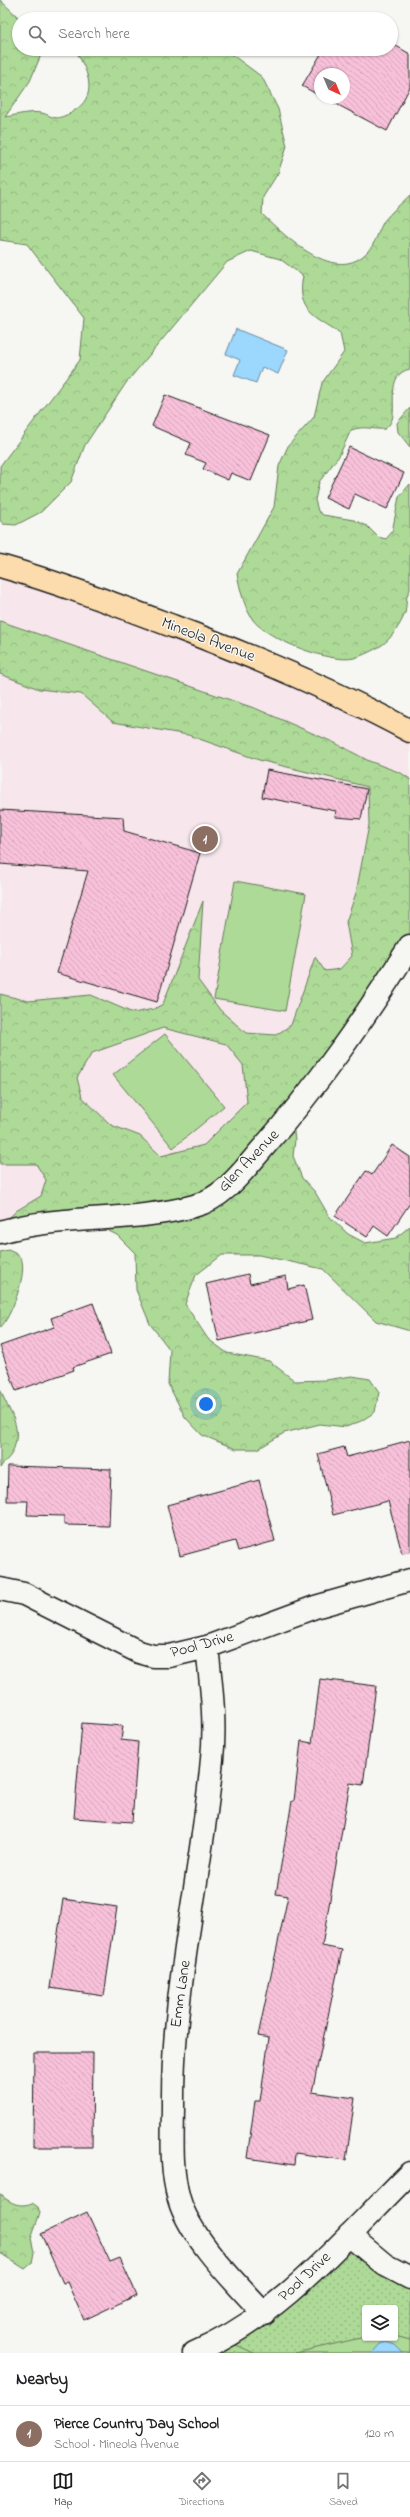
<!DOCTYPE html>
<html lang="en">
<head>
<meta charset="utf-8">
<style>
	body { margin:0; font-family:"Indie Flower",sans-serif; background:#f6f6f6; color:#202124 }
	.controls { position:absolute; right:12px; bottom:12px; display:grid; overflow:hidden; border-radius:4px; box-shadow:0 1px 3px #0004 }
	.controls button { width:36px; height:36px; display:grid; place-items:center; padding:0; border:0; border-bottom:1px solid #e0e0e0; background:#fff; color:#202124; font:20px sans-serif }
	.compass { position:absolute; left:314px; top:68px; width:36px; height:36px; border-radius:50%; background:#fff; box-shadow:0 1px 3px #0004; rotate:136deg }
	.you { position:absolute; left:206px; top:1404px; width:14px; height:14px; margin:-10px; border:3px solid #fff; border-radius:50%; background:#1a73e8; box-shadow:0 0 0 6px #1a73e833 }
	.badge { display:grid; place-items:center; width:26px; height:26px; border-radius:50%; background:#1c1c1c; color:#fff; font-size:13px; font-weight:700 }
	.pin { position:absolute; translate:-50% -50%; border:2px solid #fff; box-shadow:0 1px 4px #0006 }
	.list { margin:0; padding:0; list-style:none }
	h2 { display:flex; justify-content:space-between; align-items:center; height:52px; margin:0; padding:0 16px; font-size:17px }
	h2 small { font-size:13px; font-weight:400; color:#757577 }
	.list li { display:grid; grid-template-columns:26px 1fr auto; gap:12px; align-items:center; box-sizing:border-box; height:56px; padding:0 16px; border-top:1px solid #e0e0e0 }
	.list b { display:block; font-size:15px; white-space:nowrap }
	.list p { margin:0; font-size:13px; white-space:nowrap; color:#757577 }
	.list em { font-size:13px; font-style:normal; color:#757577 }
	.icon { flex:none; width:22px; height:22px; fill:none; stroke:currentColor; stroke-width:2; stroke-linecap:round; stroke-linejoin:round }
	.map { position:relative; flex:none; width:410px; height:2353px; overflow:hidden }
	.search { position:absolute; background:#fff; box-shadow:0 1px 3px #0004; left:12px; right:12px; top:12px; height:44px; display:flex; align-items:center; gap:10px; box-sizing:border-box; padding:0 14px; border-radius:22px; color:#757577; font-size:15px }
	.sheet { height:108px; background:#fff }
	nav { display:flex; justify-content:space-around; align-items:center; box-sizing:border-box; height:56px; border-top:1px solid #e0e0e0; background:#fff; font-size:11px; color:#757577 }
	nav a { display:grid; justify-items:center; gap:2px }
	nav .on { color:#1c1c1c }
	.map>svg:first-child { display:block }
	.built { fill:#f7e6eb }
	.grass { fill:url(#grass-dots); stroke:#657b5a; fill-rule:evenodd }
	.forest { fill:url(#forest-crowns); stroke:#657b5a; fill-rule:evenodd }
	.garden { fill:#aeda98; stroke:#657b5a }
	.water { fill:#9cd7fd; stroke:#698ca3 }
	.building { fill:url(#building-back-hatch); stroke:#1c1c1c }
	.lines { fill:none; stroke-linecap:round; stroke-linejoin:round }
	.minor-casing { stroke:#1c1c1c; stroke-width:25 }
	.major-casing { stroke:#1c1c1c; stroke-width:25 }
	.minor { stroke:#f6f6f2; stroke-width:22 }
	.major { stroke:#fcdcac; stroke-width:22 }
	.labels { text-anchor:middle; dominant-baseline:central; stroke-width:3; stroke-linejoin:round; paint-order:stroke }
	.street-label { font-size:16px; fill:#1c1c1c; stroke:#f6f6f2 }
</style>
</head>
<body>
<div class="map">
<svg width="410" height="2353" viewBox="0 0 410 2353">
	<defs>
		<pattern id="grass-dots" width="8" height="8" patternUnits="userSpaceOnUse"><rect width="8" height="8" fill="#aeda98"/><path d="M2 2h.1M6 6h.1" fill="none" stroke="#95ba82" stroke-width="1.8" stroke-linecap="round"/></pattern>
		<pattern id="forest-crowns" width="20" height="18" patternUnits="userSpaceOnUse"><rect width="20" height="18" fill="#aeda98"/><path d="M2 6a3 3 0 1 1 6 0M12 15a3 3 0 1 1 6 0" fill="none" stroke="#95ba82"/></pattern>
		<pattern id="building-back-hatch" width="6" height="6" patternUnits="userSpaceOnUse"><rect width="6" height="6" fill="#f8c1da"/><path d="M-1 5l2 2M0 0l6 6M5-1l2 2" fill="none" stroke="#d4a5ba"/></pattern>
	</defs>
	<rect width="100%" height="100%" fill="#f6f6f2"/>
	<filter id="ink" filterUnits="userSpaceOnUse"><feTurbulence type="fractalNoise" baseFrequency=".025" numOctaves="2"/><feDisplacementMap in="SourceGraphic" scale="8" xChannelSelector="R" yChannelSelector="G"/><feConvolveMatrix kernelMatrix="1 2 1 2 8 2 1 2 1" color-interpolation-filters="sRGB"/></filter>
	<g filter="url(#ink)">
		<path class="built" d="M0 566 410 731V946L292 1116 0 1232Z"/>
		<path class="grass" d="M349 2235 410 2278V2353H194ZM365 2308H395V2338H365Z"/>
		<path class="forest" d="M0 0 20 19 19 49 43 50 30 81 5 117C17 115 30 111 42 113 47 114 52 118 57 118 64 117 71 113 77 109 99 92 86 69 75 49H212L231 54 262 77 278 109 287 146 278 173 263 197 262 214C287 238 341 291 372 246 377 239 379 229 384 221 391 212 402 203 410 195V369C384 374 398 409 391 422 390 424 387 427 385 429 370 430 367 425 351 430L339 456 319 482 315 500 318 511 323 515 354 520 367 526 378 537 386 539 392 532 399 497 410 484V590C405 596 407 605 405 613 401 624 391 639 382 645 374 650 362 656 354 658 331 664 267 639 253 620 244 607 240 589 237 574L274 507 279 466 288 446 314 417 322 383 344 352 340 333C315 316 296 311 303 276L280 259 251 251 227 262 126 383 85 445 71 482 41 512 16 525 3 524 0 520V466L80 360 84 318 27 244 0 240Z
			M410 408V447L398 432 397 423Z
			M0 621 257 709 335 743 369 761 401 773 410 779V946L292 1116 295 1140 293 1156 302 1178 315 1192 329 1216 348 1234 365 1243 396 1238 410 1226V1331L376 1321 323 1269 259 1255H222L196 1275 185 1304 208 1339 227 1353 269 1361 295 1381 326 1380 352 1376 370 1379 379 1392 375 1412 361 1421 346 1427 320 1424 284 1433 258 1449H236L202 1435 185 1417 168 1384 170 1350 150 1324 136 1290 135 1253 117 1235 88 1221 5 1222 16 1211 41 1196 46 1180 36 1164H0V994L28 1001 91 995 133 1013 154 1009 163 1004 203 901 198 980 220 1010 246 1033 276 1035 291 1025 315 957 325 971 340 969 352 956 346 922 356 893 369 825 368 787 259 760 188 735 113 722 81 694 39 689 0 674ZM163 1028 226 1044 243 1065 247 1102 204 1145 161 1156 140 1136 111 1125 82 1097 77 1078 92 1053Z
			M8 1250C13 1252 20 1255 22 1261 26 1277 11 1317 0 1328V1252Z
			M0 1389C9 1413 24 1426 12 1453 9 1459 3 1462 0 1468Z
			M0 2194C10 2203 19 2208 32 2203L38 2207 40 2213 31 2238 34 2252 32 2263 25 2269 0 2253Z
			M234 2344 254 2353H209Z"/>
		<path class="garden" d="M235 881 306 894 285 1011 214 999Z
			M165 1034 224 1106 173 1148 113 1075Z
			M395 2336 410 2340V2353H295L365 2337 395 2338Z"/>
		<path class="water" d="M236 329 288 350 278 374 262 367 256 383 234 375 240 360 226 354Z
			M386 2342 395 2345 403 2353H372L380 2344Z"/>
		<path class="building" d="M391 43 410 54V87L387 131 325 98H344V74H320V96L302 86 324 49H391Z
			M165 395 270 435 251 481 231 473 228 480 203 469 206 463 186 455 191 443 152 426Z
			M349 447 404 473 387 509 355 494 349 509 325 498Z
			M267 770 367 789 361 819 335 817 336 811 262 797Z
			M0 810 123 817 124 831 200 853 157 1002 57 973 88 871 0 864Z
			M392 1145 410 1157V1203L388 1236 374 1226 367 1237 335 1216 366 1171 372 1175Z
			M248 1274 250 1284 286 1276 288 1289 304 1285 312 1320 219 1341 206 1284Z
			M93 1303 111 1354 73 1367 74 1370 16 1391 0 1346 54 1327 51 1318Z
			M410 1440V1552L402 1553 388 1501 333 1515 318 1454 344 1447 347 1457Z
			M8 1466 111 1469 109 1526 64 1525V1516L27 1515 28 1501H7Z
			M259 1480 275 1541 238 1551 235 1541 180 1556 167 1505Z
			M320 1679 376 1686 363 1785 350 1783 322 1946 342 1950 312 2092 355 2098 346 2160 295 2153 294 2165 247 2158 255 2101H260L269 2038 258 2036 288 1896 276 1894 292 1801H294L301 1741 312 1743Z
			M82 1723 123 1726 121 1740 138 1742 132 1822 74 1818Z
			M63 1899 117 1907 104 1996 50 1988Z
			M34 2053H93L92 2147H33Z
			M87 2212 110 2262 120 2258 137 2295 84 2320 67 2282 63 2283 41 2234Z"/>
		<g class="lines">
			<g class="minor-casing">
				<path id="minor" d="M0 1232C61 1214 131 1223 194 1206 224 1198 243 1171 262 1149 318 1086 365 1017 410 946
					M0 1589 24 1594 139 1652 153 1656H169L207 1647 315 1607 410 1580
					M207 1647C211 1683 216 1722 212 1759 202 1874 172 1988 173 2104 173 2135 170 2168 179 2199 190 2238 236 2283 264 2314
					M349 2235 385 2265 410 2278
					M194 2353C283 2315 342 2240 410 2173"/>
			</g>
			<g class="major-casing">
				<path id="major" d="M0 566C60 583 117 605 175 627 255 657 334 690 410 731"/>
			</g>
			<use href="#minor" class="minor"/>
			<use href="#major" class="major"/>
		</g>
	</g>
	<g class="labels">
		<g class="street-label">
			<text transform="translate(208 640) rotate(21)">Mineola Avenue</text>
			<text transform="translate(249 1161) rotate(-46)">Glen Avenue</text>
			<text transform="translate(202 1645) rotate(-15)">Pool Drive</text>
			<text transform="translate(181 1994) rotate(-82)">Emm Lane</text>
			<text transform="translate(305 2277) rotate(-43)">Pool Drive</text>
		</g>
	</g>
</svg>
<div class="controls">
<button><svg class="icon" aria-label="layers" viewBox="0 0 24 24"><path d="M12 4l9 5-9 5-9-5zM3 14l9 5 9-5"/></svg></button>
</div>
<svg class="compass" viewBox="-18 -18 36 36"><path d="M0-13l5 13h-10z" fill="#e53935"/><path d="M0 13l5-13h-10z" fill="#757577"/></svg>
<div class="you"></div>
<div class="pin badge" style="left:205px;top:839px;background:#8d6e63">1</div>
<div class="search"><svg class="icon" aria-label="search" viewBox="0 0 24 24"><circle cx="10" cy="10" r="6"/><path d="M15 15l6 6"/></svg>Search here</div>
</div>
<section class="sheet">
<h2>Nearby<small></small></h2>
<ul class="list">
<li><span class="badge" style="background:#8d6e63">1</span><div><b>Pierce Country Day School</b><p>School · Mineola Avenue</p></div><em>120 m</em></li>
</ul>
</section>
<nav>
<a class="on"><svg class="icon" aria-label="map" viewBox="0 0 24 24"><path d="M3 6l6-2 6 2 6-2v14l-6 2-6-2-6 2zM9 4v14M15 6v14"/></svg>Map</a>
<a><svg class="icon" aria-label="directions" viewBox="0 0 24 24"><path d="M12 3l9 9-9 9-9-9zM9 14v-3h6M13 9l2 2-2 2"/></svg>Directions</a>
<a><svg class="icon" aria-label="saved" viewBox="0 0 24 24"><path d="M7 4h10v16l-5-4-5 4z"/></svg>Saved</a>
</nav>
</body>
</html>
